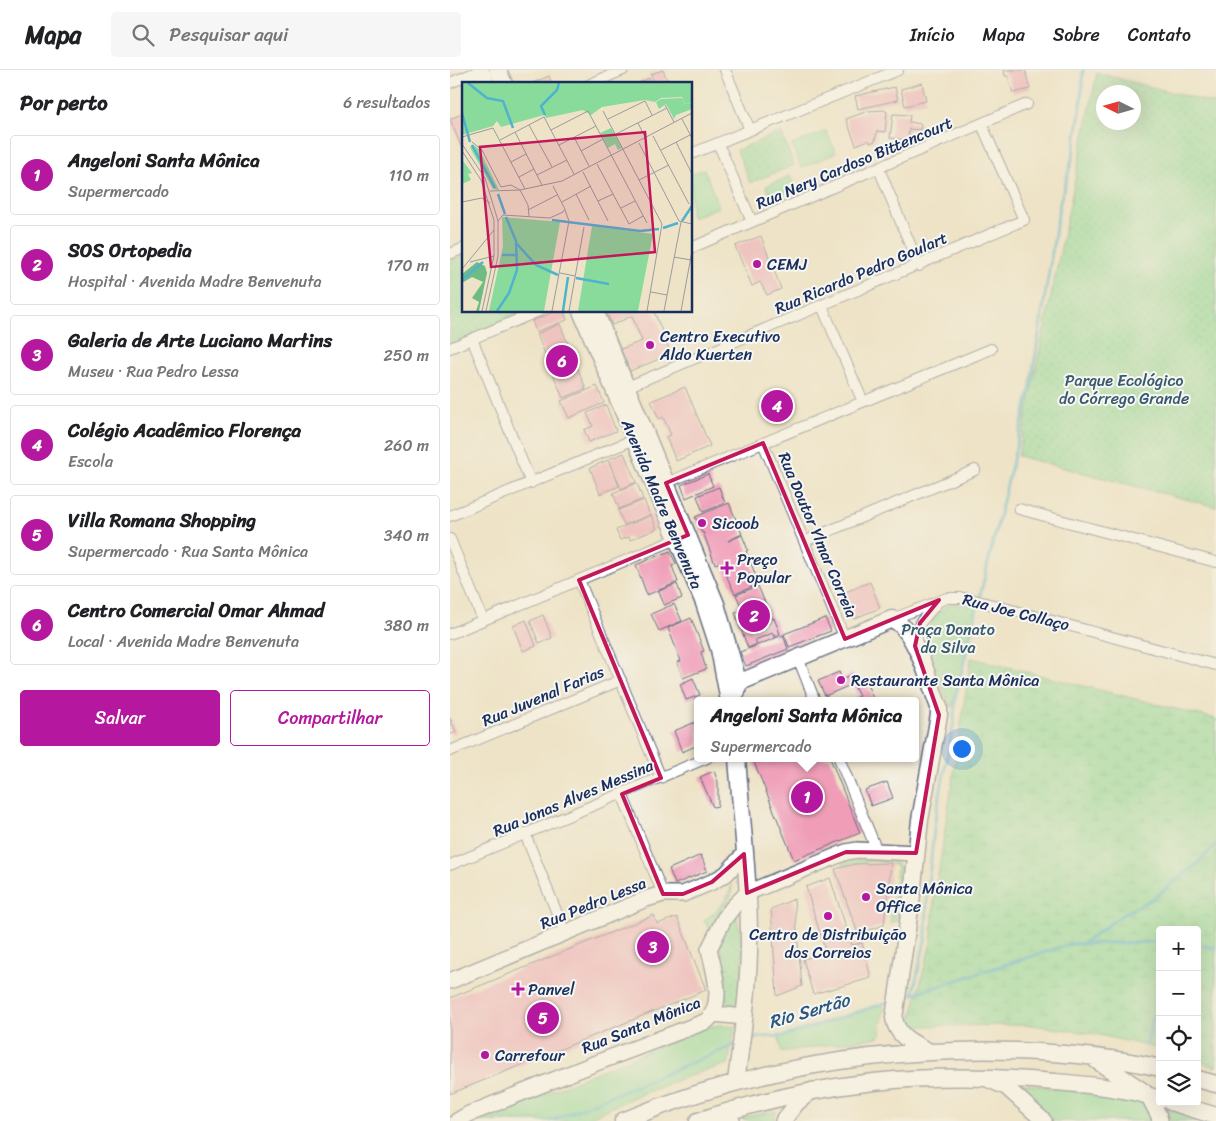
<!DOCTYPE html>
<html lang="pt">
<head>
<meta charset="utf-8">
<style>
	body { margin:0; font-family:Sriracha,sans-serif; background:#f6f6f6; color:#202124 }
	.controls { position:absolute; right:15px; bottom:15px; display:grid; overflow:hidden; border-radius:5px; box-shadow:0 5px 20px #0002 }
	.controls button { width:45px; height:45px; display:grid; place-items:center; padding:0; border:0; border-bottom:1px solid #e0e0e0; background:#fff; color:#202124; font:25px sans-serif }
	.compass { position:absolute; left:646px; top:15px; width:45px; height:45px; border-radius:50%; background:#fff; box-shadow:0 5px 20px #0002; rotate:275deg }
	.you { position:absolute; left:511px; top:678px; width:18px; height:18px; margin:-12px; border:4px solid #fff; border-radius:50%; background:#1a73e8; box-shadow:0 0 0 8px #1a73e833 }
	.badge { display:grid; place-items:center; width:32px; height:32px; border-radius:50%; background:#b5179e; color:#fff; font-size:16px; font-weight:700 }
	.pin { position:absolute; translate:-50% -50%; border:2px solid #fff; box-shadow:0 1px 5px #0006 }
	.popup { position:absolute; left:244px; top:627px; width:225px; height:65px; box-sizing:border-box; display:grid; place-content:center; border-radius:5px; background:#fff; filter:drop-shadow(0 1px 4px #0005); font-size:16px; white-space:nowrap; color:#757577 }
	.popup b { font-size:19px; color:#202124 }
	.popup::after { content:''; position:absolute; left:50%; top:100%; margin-left:-10px; border:10px solid transparent; border-top-color:#fff }
	.list { margin:0; padding:0; list-style:none }
	h2 { display:flex; justify-content:space-between; align-items:center; height:65px; margin:0; padding:0 20px; font-size:21px }
	h2 small { font-size:16px; font-weight:400; color:#757577 }
	.list li { display:grid; grid-template-columns:32px 1fr auto; gap:15px; align-items:center; box-sizing:border-box; height:80px; margin:0 10px 10px; padding:0 10px; border:1px solid #e0e0e0; border-radius:5px }
	.list b { display:block; font-size:19px; white-space:nowrap }
	.list p { margin:0; font-size:16px; white-space:nowrap; color:#757577 }
	.list em { font-size:16px; font-style:normal; color:#757577 }
	.actions { display:flex; gap:10px; padding:15px 20px }
	.actions a { flex:1; padding:11px 0; border:1px solid #b5179e; border-radius:5px; text-align:center; font-size:18px; color:#b5179e }
	.actions .main { background:#b5179e; color:#fff }
	.icon { flex:none; width:28px; height:28px; fill:none; stroke:currentColor; stroke-width:2; stroke-linecap:round; stroke-linejoin:round }
	.map { position:relative; flex:none; width:766px; height:1051px; overflow:hidden }
	header { display:flex; align-items:center; gap:30px; box-sizing:border-box; height:70px; padding:0 25px; background:#fff; border-bottom:1px solid #e0e0e0 }
	header strong { font-size:24px }
	nav { display:flex; gap:28px; margin-inline-start:auto; font-size:18px }
	.search { width:350px; height:45px; background:#f6f6f6; display:flex; align-items:center; gap:12px; box-sizing:border-box; padding:0 18px; border-radius:5px; color:#757577; font-size:19px }
	main { display:flex }
	aside { flex:1; background:#fff }
	.map>svg:first-child { display:block }
	.grass { fill:#89db9b; stroke:#52857c }
	.wetland { fill:url(#wetland-marsh); stroke:#52857c }
	.park { fill:url(#park-dots); stroke:#52857c; fill-rule:evenodd }
	.lines { fill:none; stroke-linecap:round; stroke-linejoin:round }
	.stream { stroke:#4fb3ce; stroke-width:3 }
	.building { fill:#f09eb8; fill-rule:evenodd }
	.street-casing { stroke:#656e83; stroke-width:12 }
	.secondary-casing { stroke:#656e83; stroke-width:18 }
	.primary-casing { stroke:#656e83; stroke-width:19 }
	.street { stroke:#fff; stroke-width:10 }
	.secondary { stroke:#fff; stroke-width:15 }
	.primary { stroke:#fff; stroke-width:16 }
	.marked { fill:none; stroke:#c2185b; stroke-width:4; stroke-linejoin:round }
	.poi-dot { fill:#b5179e; stroke:#f6f6f2; stroke-width:2 }
	.labels { text-anchor:middle; dominant-baseline:central; stroke-width:4; stroke-linejoin:round; paint-order:stroke }
	.street-label { font-size:16px; fill:#1b2f5e; stroke:#f6f6f2 }
	.poi-label { font-size:16px; fill:#1b2f5e; stroke:#f6f6f2; text-anchor:start }
	.park-label { font-size:16px; fill:#365a6d; stroke:#f6f6f2 }
	.water-label { font-size:18px; font-style:italic; fill:#2b5780; stroke:#f6f6f2 }
	.inset-river { fill:none; stroke:#4fb3ce; stroke-width:2.5 }
	.inset-road { fill:none; stroke:#9a9b9d; stroke-width:1 }
	.view { fill:#c2185b; fill-opacity:0.15; stroke:#c2185b; stroke-width:2.5 }
	.inset-edge { fill:none; stroke:#1b2f5e; stroke-width:2.5 }
</style>
</head>
<body>
<header>
<strong>Mapa</strong>
<div class="search"><svg class="icon" aria-label="search" viewBox="0 0 24 24"><circle cx="10" cy="10" r="6"/><path d="M15 15l6 6"/></svg>Pesquisar aqui</div>
<nav><a>Início</a><a>Mapa</a><a>Sobre</a><a>Contato</a></nav>
</header>
<main>
<aside>
<h2>Por perto<small>6 resultados</small></h2>
<ul class="list">
<li><span class="badge">1</span><div><b>Angeloni Santa Mônica</b><p>Supermercado</p></div><em>110 m</em></li>
<li><span class="badge">2</span><div><b>SOS Ortopedia</b><p>Hospital · Avenida Madre Benvenuta</p></div><em>170 m</em></li>
<li><span class="badge">3</span><div><b>Galeria de Arte Luciano Martins</b><p>Museu · Rua Pedro Lessa</p></div><em>250 m</em></li>
<li><span class="badge">4</span><div><b>Colégio Acadêmico Florença</b><p>Escola</p></div><em>260 m</em></li>
<li><span class="badge">5</span><div><b>Villa Romana Shopping</b><p>Supermercado · Rua Santa Mônica</p></div><em>340 m</em></li>
<li><span class="badge">6</span><div><b>Centro Comercial Omar Ahmad</b><p>Local · Avenida Madre Benvenuta</p></div><em>380 m</em></li>
</ul>
<div class="actions"><a class="main">Salvar</a><a>Compartilhar</a></div>
</aside>
<div class="map">
<svg width="766" height="1051" viewBox="0 0 766 1051">
	<defs>
		<pattern id="wetland-marsh" width="20" height="14" patternUnits="userSpaceOnUse" patternTransform="scale(1.25)"><rect width="20" height="14" fill="#89db9b"/><path d="M1 5h8M5 5V1M11 12h8M15 12V8" fill="none" stroke="#76bc88"/></pattern>
		<pattern id="park-dots" width="8" height="8" patternUnits="userSpaceOnUse" patternTransform="scale(1.25)"><rect width="8" height="8" fill="#89db9b"/><path d="M2 2h.1M6 6h.1" fill="none" stroke="#76bc88" stroke-width="1.8" stroke-linecap="round"/></pattern>
	</defs>
	<rect width="100%" height="100%" fill="#f6f6f2"/>
	<filter id="ink" filterUnits="userSpaceOnUse"><feTurbulence type="fractalNoise" baseFrequency=".02" numOctaves="2"/><feDisplacementMap in="SourceGraphic" scale="10" xChannelSelector="R" yChannelSelector="G"/><feConvolveMatrix kernelMatrix="1 2 1 2 8 2 1 2 1" color-interpolation-filters="sRGB"/></filter>
	<filter id="wash" filterUnits="userSpaceOnUse"><feTurbulence type="fractalNoise" baseFrequency=".0096" numOctaves="4" result="noise"/><feDisplacementMap in="SourceGraphic" scale="20" xChannelSelector="R" yChannelSelector="G"/><feGaussianBlur stdDeviation="1.12" result="paint"/><feColorMatrix in="noise" values="0 0 0 0 0 0 0 0 0 0 0 0 0 0 0 0 0 1.4 0 .05"/><feComposite in="paint" operator="in"/></filter>
	<g filter="url(#wash)">
		<rect width="100%" height="100%" fill="#eee3c7"/>
		<path class="grass" d="M376 61 386 83 351 98 342 75Z
			M254 99 269 137 241 148V104Z
			M340 106 345 119 321 128 316 116Z
			M406 789 443 790 451 798 444 847 452 843 451 848 440 854 447 797C434 788 408 792 393 796L392 793Z
			M282 815 281 826 265 851 262 865 254 850C268 841 277 831 282 815Z
			M434 933 430 967 331 982 329 968Z
			M271 955 285 957 278 994 244 1004 186 1026 132 1051H29L256 957Z
			M560 1012 694 1030 702 1051H602L578 1026Z
			M716 1038 759 1051H719Z
			M326 1041 324 1051H300L290 1048Z"/>
		<path class="wetland" d="M521 588 766 649V997L747 991V860H710V979L645 964 581 955 469 956 461 950 481 872 484 832Z"/>
		<path class="park" d="M647 3 766 34V437L568 386ZM654 22H684V52H654Z
			M331 62 344 95 300 113 287 80Z
			M14 185V241H76L0 275V191Z
			M503 533 528 535 502 637 498 632 476 576C476 559 486 539 503 533Z
			M284 844 287 847 293 880 291 940 276 935V909L270 877 274 864Z"/>
		<g class="lines">
			<path class="stream" d="M632 874 675 843 704 828 748 793 766 774
				M747 875 766 878
				M463 924 476 866 477 826 485 750 504 651 505 629 580 320 610 132 623 86 631 35 633 0
				M451 928 620 874 710 872
				M298 970 311 967 334 966 441 931
				M697 974 710 916
				M100 1051 285 975"/>
		</g>
		<g id="blocks">
			<path class="building" d="M213 0 219 14H205L201 4Z
				M554 0H575L580 19 563 23 558 6H555Z
				M99 6 102 14H80Z
				M200 8 202 14H186Z
				M472 13 476 31 455 36 451 19Z
				M445 17 448 30 408 39 405 26Z
				M434 40 437 42 435 62 427 61 425 71 420 73 419 70 406 75 396 49 418 41Z
				M14 43V75L11 76 0 49Z
				M443 44 460 45 459 52 471 54 470 60 459 59 458 70 440 68Z
				M311 166 331 219 317 225 310 212 302 216 285 176Z
				M106 241H114L117 250 86 262 82 251Z
				M156 241H204L221 284 180 301 171 279 192 271 182 246 162 255Z
				M110 254 136 319 113 328 87 264Z
				M147 316 154 333 119 348 111 331Z
				M235 317 260 376 226 391 216 367 221 365 213 347 209 349 201 331Z
				M156 335 166 361 139 372 134 360 143 356 137 343Z
				M174 383 186 412 171 419 159 389Z
				M158 390 169 416 150 424 140 398Z
				M258 404 263 416 236 428 231 415Z
				M187 413 193 429 169 439 163 423Z
				M269 417 275 433 253 442 247 426Z
				M194 430 200 445 174 455 168 440Z
				M279 433 292 464 278 471 292 465 298 480 296 481 309 514 285 524 270 492 265 494 253 462 252 463 245 447Z
				M201 445 207 459 180 470 179 467 170 470 166 460Z
				M220 481 226 494 222 496 228 512 197 525 186 495Z
				M420 512 430 538 403 549 393 523Z
				M227 514 232 528 214 535 209 521Z
				M308 516 322 549 324 548 330 564 324 567 323 563 305 570 307 574 298 578 285 543 293 540 286 525ZM318 550 319 553 301 561 300 557Z
				M224 534 232 551 209 561 201 544Z
				M93 545 102 568 89 573 80 551Z
				M241 548 254 581 251 582 256 599 233 608 227 592 231 591 218 558Z
				M375 548 381 561 339 577 334 564Z
				M76 550 86 576 73 581 63 556Z
				M333 565 338 579 296 596 290 582Z
				M389 602 392 609 403 604 406 612 415 609 424 631H399L409 626 403 614 375 626 368 611Z
				M243 608 250 625 236 630 230 614Z
				M0 648 6 662 0 665Z
				M248 651V675L232 682 224 661Z
				M315 688H380L410 763 344 790 304 692Z
				M264 701 268 712V736L263 737 250 707Z
				M437 712 443 728 421 736 415 720Z
				M251 785 257 801 225 814 219 799Z
				M441 793 434 855 408 864 385 799 405 794Z
				M380 808 402 875 412 873 421 908 363 924 353 889 376 883 356 817Z
				M344 829 352 916 327 926 321 839Z
				M204 845 207 854 227 847 256 920 0 1024V928Z"/>
		</g>
	</g>
	<g filter="url(#ink)">
		<use href="#blocks" fill-opacity="0" stroke="#656e83" stroke-width="1"/>
		<g class="lines">
			<g class="street-casing">
				<path id="street" d="M275 0 300 60
					M0 13 31 0
					M140 14 173 0
					M268 73 302 152
					M241 84 448 0
					M429 99 469 196
					M241 178 577 34
					M0 184 14 178
					M372 236 413 332
					M22 269 81 413
					M0 278 89 241
					M177 317 574 150 532 55
					M313 373 395 569
					M216 413 541 279
					M569 439 766 492
					M0 446 185 369
					M0 469 33 550
					M355 471 525 400
					M129 510 211 708
					M442 549 497 528H517L766 595
					M0 564 227 469
					M465 576 470 553 487 533
					M348 588 365 631
					M0 681 171 610
					M389 688 427 781
					M172 724 213 824
					M75 764 115 863
					M0 795 257 688"/>
			</g>
			<g class="secondary-casing">
				<path id="secondary" d="M0 911 196 829 213 824H233L262 812 276 804 294 784
					M264 944 294 947
					M537 1009 556 1017 594 1051
					M698 1025 709 1046 710 1051
					M265 1045 282 1051
					M7 1051 19 1044 146 993 257 951C275 933 264 901 259 879L274 849 283 837 297 823 396 782 407 780 466 783
					M333 1051 347 1033 363 1020"/>
			</g>
			<g class="primary-casing">
				<path id="primary" d="M31 0 36 14
					M48 0 54 14
					M131 241 254 533 269 579 279 631
					M145 241 266 534 285 600 288 613 287 622
					M288 613 442 549C465 558 480 615 489 637V645L470 750 462 825 444 948C447 967 463 973 478 981
					M646 990 694 1022
					M747 1009 766 1014
					M286 1011C292 968 298 925 299 882 300 818 292 753 287 688
					M721 1032 766 1046
					M173 1051C300 998 430 977 567 981 615 983 664 987 710 998
					M248 1051C369 1011 477 1000 605 1012 640 1015 676 1018 710 1029"/>
			</g>
			<use href="#street" class="street"/>
			<use href="#secondary" class="secondary"/>
			<use href="#primary" class="primary"/>
		</g>
	</g>
	<path d="M0 0H766V1051H0ZM313 373 395 569 489 530 470 553 465 576 489 645 466 783 396 782 297 823 294 784 262 812 233 824H213L172 724 211 708 129 510 238 465 216 413Z" fill="#eee3c7" fill-opacity=".55" fill-rule="evenodd"/>
	<path class="marked" d="M313 373 395 569 489 530 470 553 465 576 489 645 466 783 396 782 297 823 294 784 262 812 233 824H213L172 724 211 708 129 510 238 465 216 413Z"/>
	<g class="poi-dot">
		<circle cx="307" cy="194" r="5"/>
		<circle cx="200" cy="275" r="5"/>
		<circle cx="252" cy="453" r="5"/>
		<path d="M274.5 490.5h5v5h5v5h-5v5h-5v-5h-5v-5h5z"/>
		<circle cx="391" cy="610" r="5"/>
		<circle cx="416" cy="827" r="5"/>
		<circle cx="378" cy="846" r="5"/>
		<path d="M65.5 911.5h5v5h5v5h-5v5h-5v-5h-5v-5h5z"/>
		<circle cx="35" cy="985" r="5"/>
	</g>
	<g class="labels">
		<g class="street-label">
			<text transform="translate(404 93) rotate(-23)">Rua Nery Cardoso Bittencourt</text>
			<text transform="translate(411 203) rotate(-23)">Rua Ricardo Pedro Goulart</text>
			<text transform="translate(212 434) rotate(67)">Avenida Madre Benvenuta</text>
			<text transform="translate(368 465) rotate(67)">Rua Doutor Ylmar Correia</text>
			<text transform="translate(566 542) rotate(14)">Rua Joe Collaço</text>
			<text transform="translate(93 626) rotate(-23)">Rua Juvenal Farias</text>
			<text transform="translate(123 728) rotate(-23)">Rua Jonas Alves Messina</text>
			<text transform="translate(143 833) rotate(-22)">Rua Pedro Lessa</text>
			<text transform="translate(191 955) rotate(-22)">Rua Santa Mônica</text>
		</g>
		<g class="poi-label">
			<text x="317" y="194">CEMJ</text>
			<text x="210" y="266">Centro Executivo<tspan x="210" dy="18">Aldo Kuerten</tspan></text>
			<text x="262" y="453">Sicoob</text>
			<text x="287" y="489">Preço<tspan x="287" dy="18">Popular</tspan></text>
			<text x="401" y="610">Restaurante Santa Mônica</text>
			<text x="426" y="818">Santa Mônica<tspan x="426" dy="18">Office</tspan></text>
			<text x="378" y="864" text-anchor="middle">Centro de Distribuição<tspan x="378" dy="18">dos Correios</tspan></text>
			<text x="78" y="919">Panvel</text>
			<text x="45" y="985">Carrefour</text>
		</g>
		<g class="park-label">
			<text x="674" y="310">Parque Ecológico<tspan x="674" dy="18">do Córrego Grande</tspan></text>
			<text x="498" y="559">Praça Donato<tspan x="498" dy="18">da Silva</tspan></text>
		</g>
		<g class="water-label">
			<text transform="translate(359 941) rotate(-16)">Rio Sertão</text>
		</g>
	</g>
	<g transform="translate(12 12)">
		<rect width="230" height="230" fill="#eee3c7"/>
		<path d="M220 16 223 22 230 21V27L214 33 212 37 204 22 197 27 194 20 199 17ZM11 63 17 67 37 108 31 107 11 71 8 65ZM1 79 10 91 6 92 9 98 0 102Z" fill="#89db9b"/>
		<path d="M15 180 23 184 25 191 17 229H14L17 220 10 216 21 200 10 195 0 201V192Z" fill="#6ebb83"/>
		<path d="M0 1H230V21L223 22 220 15 199 16 193 20 183 18 140 25 129 33 121 28 84 36 82 33 39 45 35 39 31 44 0 53ZM40 135 98 140 82 229H27L41 164Z" fill="#89db9b"/>
		<path d="M149 46 160 66 156 68 153 62 146 66 138 51ZM130 144 191 152 176 229H116Z" fill="#89db9b"/>
		<path class="inset-river" d="M6 1 25 16 41 19 51 46M0 31 8 60M83 33 79 24 95 8 97 1M10 63 33 106M36 112 43 132M90 138 178 149 197 147M220 139 230 124M201 146 216 141M55 162 74 183 96 193M40 173H56M114 196 147 202M0 198 21 180M35 229 47 211 55 188 54 159 44 135M101 229 106 195"/>
		<path class="inset-road" d="M203 23 212 40M141 29 200 142 185 229M146 37 183 19 190 33M220 37 230 56M176 41 183 55M67 43 90 85M89 48 126 29 185 141M53 50 80 103M154 52 205 26M191 54 227 122M0 55 31 46 63 107M112 55 127 84M38 58 82 35 112 92M10 60 20 68 39 105M214 60 230 92M177 61 217 139 230 142M0 62 23 96 36 139V174L24 229M97 63 134 44M199 68 228 53M0 69 19 98 32 138V174L20 229M119 69 141 57M49 80 64 72M135 82 167 142 181 134M121 90 146 139M75 93 105 78M57 95 72 87M177 98 207 83M39 105 49 103 58 108 66 123 67 134M28 109 58 108 100 99 230 31M114 112 127 138M136 119 151 112M0 120 20 116 28 121M100 120 129 104M159 126 173 119M66 128 95 113M36 139 41 133 88 136 101 130 103 127 91 104M212 175 229 178M8 180 32 174M0 187 32 148M98 191 113 194M189 210 205 213M90 229 107 139 103 128M107 229 122 145M202 229 219 140M219 229 230 169"/>
		<path class="view" d="M183 50 193 170 29 185 18 65Z"/>
		<rect width="230" height="230" class="inset-edge"/>
	</g>
</svg>
<div class="controls">
<button>+</button>
<button>−</button>
<button><svg class="icon" aria-label="locate" viewBox="0 0 24 24"><circle cx="12" cy="12" r="6"/><path d="M12 2v4M12 18v4M2 12h4M18 12h4"/></svg></button>
<button><svg class="icon" aria-label="layers" viewBox="0 0 24 24"><path d="M12 4l9 5-9 5-9-5zM3 14l9 5 9-5"/></svg></button>
</div>
<svg class="compass" viewBox="-18 -18 36 36"><path d="M0-13l5 13h-10z" fill="#e53935"/><path d="M0 13l5-13h-10z" fill="#757577"/></svg>
<div class="you"></div>
<div class="pin badge" style="left:357px;top:727px">1</div>
<div class="popup"><b>Angeloni Santa Mônica</b>Supermercado</div>
<div class="pin badge" style="left:304px;top:546px">2</div>
<div class="pin badge" style="left:203px;top:877px">3</div>
<div class="pin badge" style="left:327px;top:336px">4</div>
<div class="pin badge" style="left:93px;top:948px">5</div>
<div class="pin badge" style="left:112px;top:291px">6</div>
</div>
</main>
</body>
</html>
